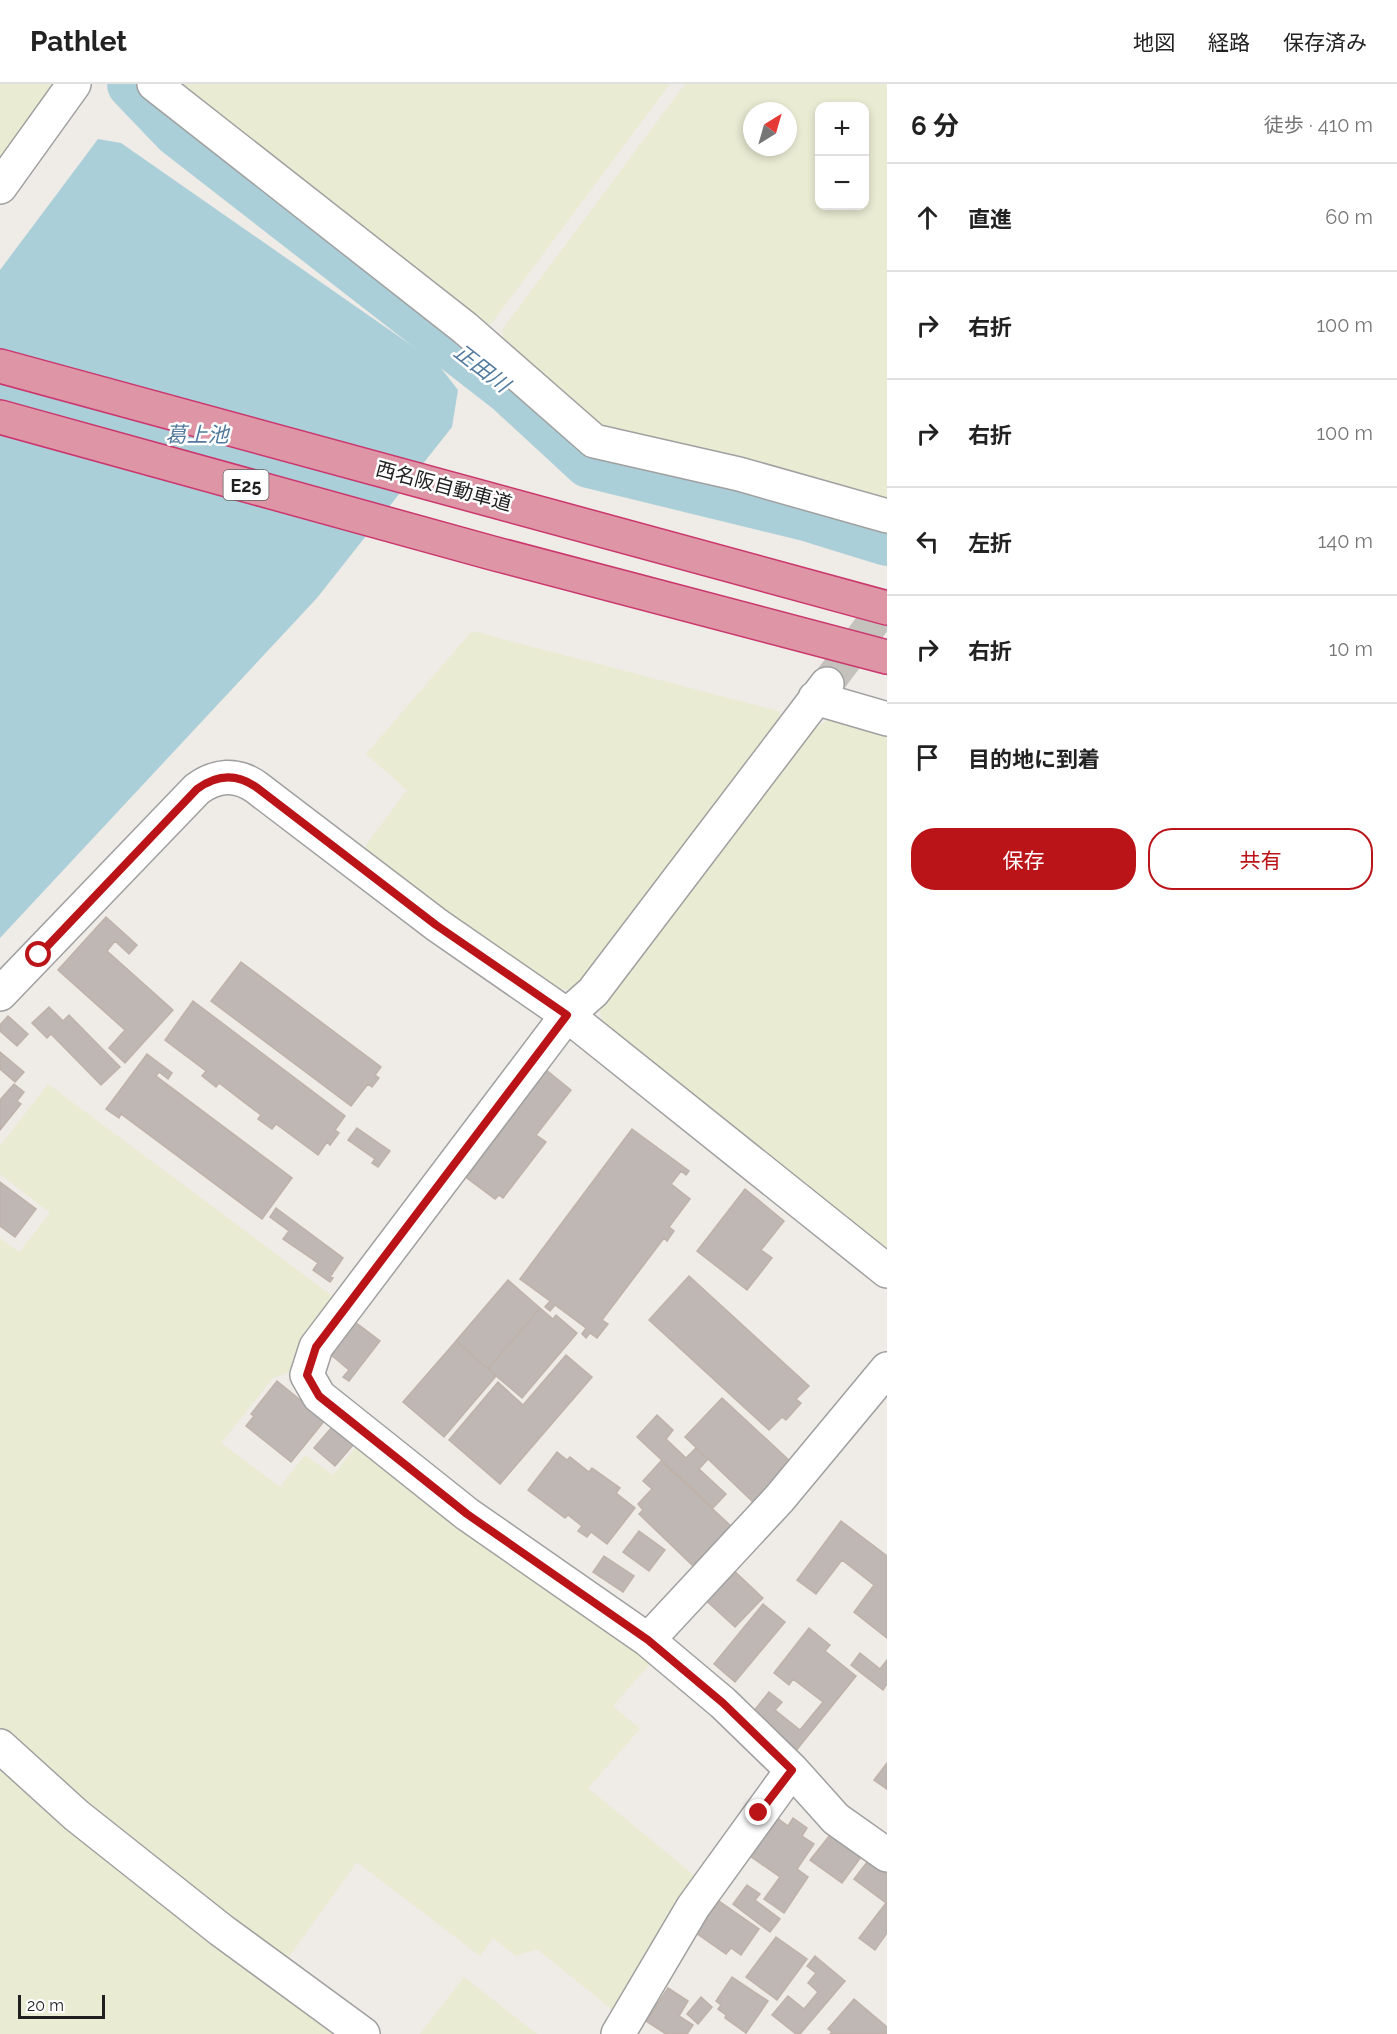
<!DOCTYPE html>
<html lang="ja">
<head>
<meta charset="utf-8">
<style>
	body { margin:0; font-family:Raleway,"Noto Sans JP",sans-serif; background:#f6f6f6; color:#222 }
	.controls { position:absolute; right:18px; top:18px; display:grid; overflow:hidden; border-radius:12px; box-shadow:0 3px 9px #0003 }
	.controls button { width:54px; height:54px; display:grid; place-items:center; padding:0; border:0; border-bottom:2px solid #e0e0e0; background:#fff; color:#222; font:30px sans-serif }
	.compass { position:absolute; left:743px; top:18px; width:54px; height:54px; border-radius:50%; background:#fff; box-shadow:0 3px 9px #0003; rotate:37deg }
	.scale { position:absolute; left:18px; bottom:15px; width:87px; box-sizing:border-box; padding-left:6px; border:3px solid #1f1f1f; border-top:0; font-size:16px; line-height:21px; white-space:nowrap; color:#1f1f1f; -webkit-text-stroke:4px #fff; paint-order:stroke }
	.stop { position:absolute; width:18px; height:18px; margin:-14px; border:4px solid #ba1418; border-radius:50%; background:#fff }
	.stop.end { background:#ba1418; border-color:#fff; box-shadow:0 2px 6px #0008 }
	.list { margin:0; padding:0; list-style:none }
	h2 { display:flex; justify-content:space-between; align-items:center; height:78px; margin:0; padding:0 24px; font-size:26px }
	h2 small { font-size:20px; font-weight:400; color:#767676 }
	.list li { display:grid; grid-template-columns:39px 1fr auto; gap:18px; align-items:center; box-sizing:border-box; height:108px; padding:0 24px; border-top:2px solid #e0e0e0 }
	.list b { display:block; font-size:22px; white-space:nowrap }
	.list em { font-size:20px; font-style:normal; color:#767676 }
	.actions { display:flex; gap:12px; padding:18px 24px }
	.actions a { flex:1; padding:14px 0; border:2px solid #ba1418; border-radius:24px; text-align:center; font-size:21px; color:#ba1418 }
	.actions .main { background:#ba1418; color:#fff }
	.icon { flex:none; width:33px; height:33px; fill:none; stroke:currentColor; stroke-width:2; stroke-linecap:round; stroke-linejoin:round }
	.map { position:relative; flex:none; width:887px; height:1950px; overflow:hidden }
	header { display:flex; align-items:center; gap:36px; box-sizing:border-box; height:84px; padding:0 30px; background:#fff; border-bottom:2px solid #e0e0e0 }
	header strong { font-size:28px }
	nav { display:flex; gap:33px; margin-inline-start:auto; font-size:21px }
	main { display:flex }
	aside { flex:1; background:#fff }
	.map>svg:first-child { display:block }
	.farmland { fill:#eaebd3; fill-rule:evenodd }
	.water { fill:#abcfd8 }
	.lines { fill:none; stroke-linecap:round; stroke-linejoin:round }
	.river { stroke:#abcfd8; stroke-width:52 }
	.building { fill:#bfb7b3; stroke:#bfb2aa; stroke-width:1.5 }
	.minor-tunnel { stroke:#c5c2be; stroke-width:33; stroke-dasharray:33 16; stroke-linecap:butt }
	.minor-casing { stroke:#a0a0a0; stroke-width:36 }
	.highway-casing { stroke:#ca366d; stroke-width:36 }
	.minor { stroke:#fff; stroke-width:33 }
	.highway { stroke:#de95a5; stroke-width:33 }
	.route { stroke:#ba1418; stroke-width:8 }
	.labels { text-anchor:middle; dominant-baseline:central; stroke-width:5; stroke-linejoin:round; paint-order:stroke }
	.shield { fill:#fff; stroke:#626262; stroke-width:1.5 }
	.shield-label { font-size:18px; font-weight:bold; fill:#1f1f1f }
	.street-label { font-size:20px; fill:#1f1f1f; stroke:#fff }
	.water-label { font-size:21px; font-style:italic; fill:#517a9e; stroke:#fff }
</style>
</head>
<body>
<header>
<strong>Pathlet</strong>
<nav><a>地図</a><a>経路</a><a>保存済み</a></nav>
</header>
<main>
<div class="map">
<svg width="887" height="1950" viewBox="0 0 887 1950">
	<rect width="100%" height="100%" fill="#efebe6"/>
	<path class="farmland" d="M0 0H56L0 73Z
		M171 0H670L491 240 482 241Z
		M685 0H887V423L596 344 504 264 502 246ZM820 22H864V122H820ZM752 27H788V63H752Z
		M472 547 778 627 788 639 576 905 549 906 368 771 366 761 407 706 366 670Z
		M827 636 887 653V1168L603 943 599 923 805 652Z
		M48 1000 335 1214 291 1287 273 1294 221 1359 280 1403 305 1371 333 1391 361 1357 655 1574 613 1622 640 1645 588 1704 701 1797 620 1932 537 1865 516 1872 493 1854 480 1872 357 1778 283 1881 0 1651V1154L19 1168 50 1129 0 1090V1062Z
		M0 1673 348 1950H0Z
		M464 1893 537 1950H420Z"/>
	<path class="water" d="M98 55 121 59 437 279 458 306 452 343 317 514 0 854V186Z"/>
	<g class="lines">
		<path class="river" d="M133 0 178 47 510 305 589 378 806 431 887 456"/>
	</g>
	<path class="building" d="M106 833 137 861 129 870 115 857 107 867 173 926 125 979 109 964 125 946 58 886Z
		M241 878 381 983 375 991 379 994 372 1003 368 1000 351 1022 211 917Z
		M193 917 345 1032 335 1046 339 1049 330 1061 327 1058 318 1071 276 1040 272 1045 258 1035 261 1031 219 999 216 1003 202 992 206 987 165 956Z
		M49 923 63 937 69 931 120 983 101 1001 51 950 47 954 32 939Z
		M8 932 28 950 17 962 0 947V941Z
		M0 968 24 988 15 998 0 985Z
		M147 970 172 989 168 995 159 988 156 992 292 1094 262 1135 121 1030 119 1034 106 1025Z
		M545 985 571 1006 536 1051 546 1058 503 1114 499 1111 495 1115 463 1091Z
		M14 1000 24 1008 17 1017 21 1020 0 1046V1016Z
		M357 1044 390 1067 378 1083 372 1079 375 1075 348 1056Z
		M632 1045 689 1087 686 1091 681 1087 671 1100 690 1115 669 1143 674 1147 667 1157 664 1154 602 1236 608 1240 597 1254 590 1249 586 1254 582 1250 586 1244 555 1221 550 1227 545 1223 550 1217 520 1195Z
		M0 1098 36 1125 15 1153 0 1142Z
		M745 1105 784 1137 761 1166 772 1174 747 1206 697 1167Z
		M276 1124 343 1174 330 1193 333 1194 330 1198 313 1186 318 1179 283 1155 289 1147 270 1133Z
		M689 1192 809 1302 796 1315 801 1319 786 1336 782 1333 769 1346 649 1236Z
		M508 1196 540 1224 488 1285 456 1257Z
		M540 1224 553 1235 556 1231 577 1249 522 1314 488 1285Z
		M355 1238 380 1257 349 1297 343 1293 349 1286 330 1270Z
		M456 1257 496 1292 444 1353 403 1318Z
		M566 1271 592 1293 500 1400 449 1356 498 1298 523 1321Z
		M277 1297 325 1336 291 1378 246 1342 254 1332 251 1330Z
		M722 1314 792 1379 754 1419 685 1353Z
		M657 1331 673 1346 666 1355 686 1374 696 1364 708 1375 699 1385 726 1410 713 1424 637 1353Z
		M332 1343 353 1361 335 1382 314 1364Z
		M557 1368 567 1376 570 1373 589 1388 592 1384 620 1404 616 1409 635 1424 607 1460 591 1448 587 1453 578 1447 582 1442 568 1431 565 1434 528 1406Z
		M661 1377 731 1442 693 1482 639 1430 643 1426 638 1420 652 1405 643 1397Z
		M841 1437 887 1472V1554L854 1528 874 1501 842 1476 816 1510 797 1496Z
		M639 1447 665 1466 649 1487 623 1468Z
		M604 1472 634 1492 623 1508 593 1488Z
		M728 1481 763 1514 735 1543 700 1511Z
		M763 1520 785 1538 735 1598 714 1580Z
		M809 1544 830 1561 825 1567 856 1592 795 1668 750 1632 769 1608 782 1618 775 1626 800 1646 823 1618 793 1595 789 1601 774 1589Z
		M860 1569 880 1585 887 1576V1600L883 1606 851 1581Z
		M887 1679V1705L874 1696Z
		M776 1733 788 1742 793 1734 807 1744 802 1752 814 1760 797 1785 808 1793 784 1829 764 1815 780 1793 750 1772Z
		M830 1751 841 1759 844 1755 849 1764 861 1773 842 1799 810 1776Z
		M871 1773 887 1786V1849L875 1866 859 1854 886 1819 854 1795Z
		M747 1801 760 1810 755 1816 780 1835 770 1848 733 1820Z
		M719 1817 759 1845 741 1871 731 1864 726 1870 696 1849Z
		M776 1853 807 1875 777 1916 746 1893Z
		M815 1872 845 1897 800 1950H796L772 1931 788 1912 804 1925 818 1908 808 1899 816 1889 807 1882Z
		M732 1893 768 1917 746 1949 725 1934 726 1931 718 1925 721 1921 716 1917Z
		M668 1904 688 1917 679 1932 693 1941 687 1950H666L646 1937Z
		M701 1913 712 1923 698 1940 687 1930Z
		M854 1915 887 1943V1950H830L832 1948 828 1945Z"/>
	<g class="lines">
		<path class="minor-tunnel" d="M827 600 887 520"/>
		<g class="minor-casing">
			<path id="minor" d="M154 0 465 244 594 357 739 390 887 432
				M0 103 74 0
				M827 600 593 908 567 931 316 1263 307 1291 319 1312 467 1430 648 1556 723 1619 792 1686 836 1735 887 1771
				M815 614 887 635
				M0 910 197 705C216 691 236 689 256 703L437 841 567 931 887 1187
				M648 1556 779 1415 887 1285
				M0 1662 76 1731 221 1846 363 1950
				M618 1950 693 1823 792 1686"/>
		</g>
		<g class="highway-casing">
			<path id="highway" d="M0 282 887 524
				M0 333 492 469 887 573"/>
		</g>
		<use href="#minor" class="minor"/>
		<use href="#highway" class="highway"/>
	</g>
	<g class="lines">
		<path class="route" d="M39 871 197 705C216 691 236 689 256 703L436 841 567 931 316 1263 307 1291 319 1312 467 1430 648 1556 723 1619 792 1686 759 1729"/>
	</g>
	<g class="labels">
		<rect class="shield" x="223.5" y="386" width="45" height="30" rx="4.5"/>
		<g class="shield-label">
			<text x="246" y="401">E25</text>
		</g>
		<g class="street-label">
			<text transform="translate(444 402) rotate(15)">西名阪自動車道</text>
		</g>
		<g class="water-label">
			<text transform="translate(482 284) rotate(38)">正田川</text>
			<text x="197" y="350">葛上池</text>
		</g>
	</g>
</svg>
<div class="controls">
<button>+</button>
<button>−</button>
</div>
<svg class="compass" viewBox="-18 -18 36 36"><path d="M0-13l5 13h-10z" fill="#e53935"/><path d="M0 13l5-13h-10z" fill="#767676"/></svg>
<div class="scale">20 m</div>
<div class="stop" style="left:39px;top:871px"></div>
<div class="stop end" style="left:759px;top:1729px"></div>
</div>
<aside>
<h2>6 分<small>徒歩 · 410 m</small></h2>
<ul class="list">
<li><svg class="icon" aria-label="ahead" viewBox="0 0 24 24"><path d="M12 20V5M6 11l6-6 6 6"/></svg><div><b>直進</b></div><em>60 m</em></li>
<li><svg class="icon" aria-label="right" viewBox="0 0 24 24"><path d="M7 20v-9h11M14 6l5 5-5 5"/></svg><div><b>右折</b></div><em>100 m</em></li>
<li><svg class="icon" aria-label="right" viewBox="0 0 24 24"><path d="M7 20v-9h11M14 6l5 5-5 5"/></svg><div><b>右折</b></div><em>100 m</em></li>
<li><svg class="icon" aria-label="left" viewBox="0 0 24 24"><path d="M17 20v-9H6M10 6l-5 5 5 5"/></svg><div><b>左折</b></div><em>140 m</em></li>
<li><svg class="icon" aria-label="right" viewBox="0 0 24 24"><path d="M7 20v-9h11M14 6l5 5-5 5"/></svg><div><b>右折</b></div><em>10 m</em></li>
<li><svg class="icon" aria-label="arrive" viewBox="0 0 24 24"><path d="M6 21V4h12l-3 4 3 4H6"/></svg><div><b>目的地に到着</b></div></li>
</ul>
<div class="actions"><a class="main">保存</a><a>共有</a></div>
</aside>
</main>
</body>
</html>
